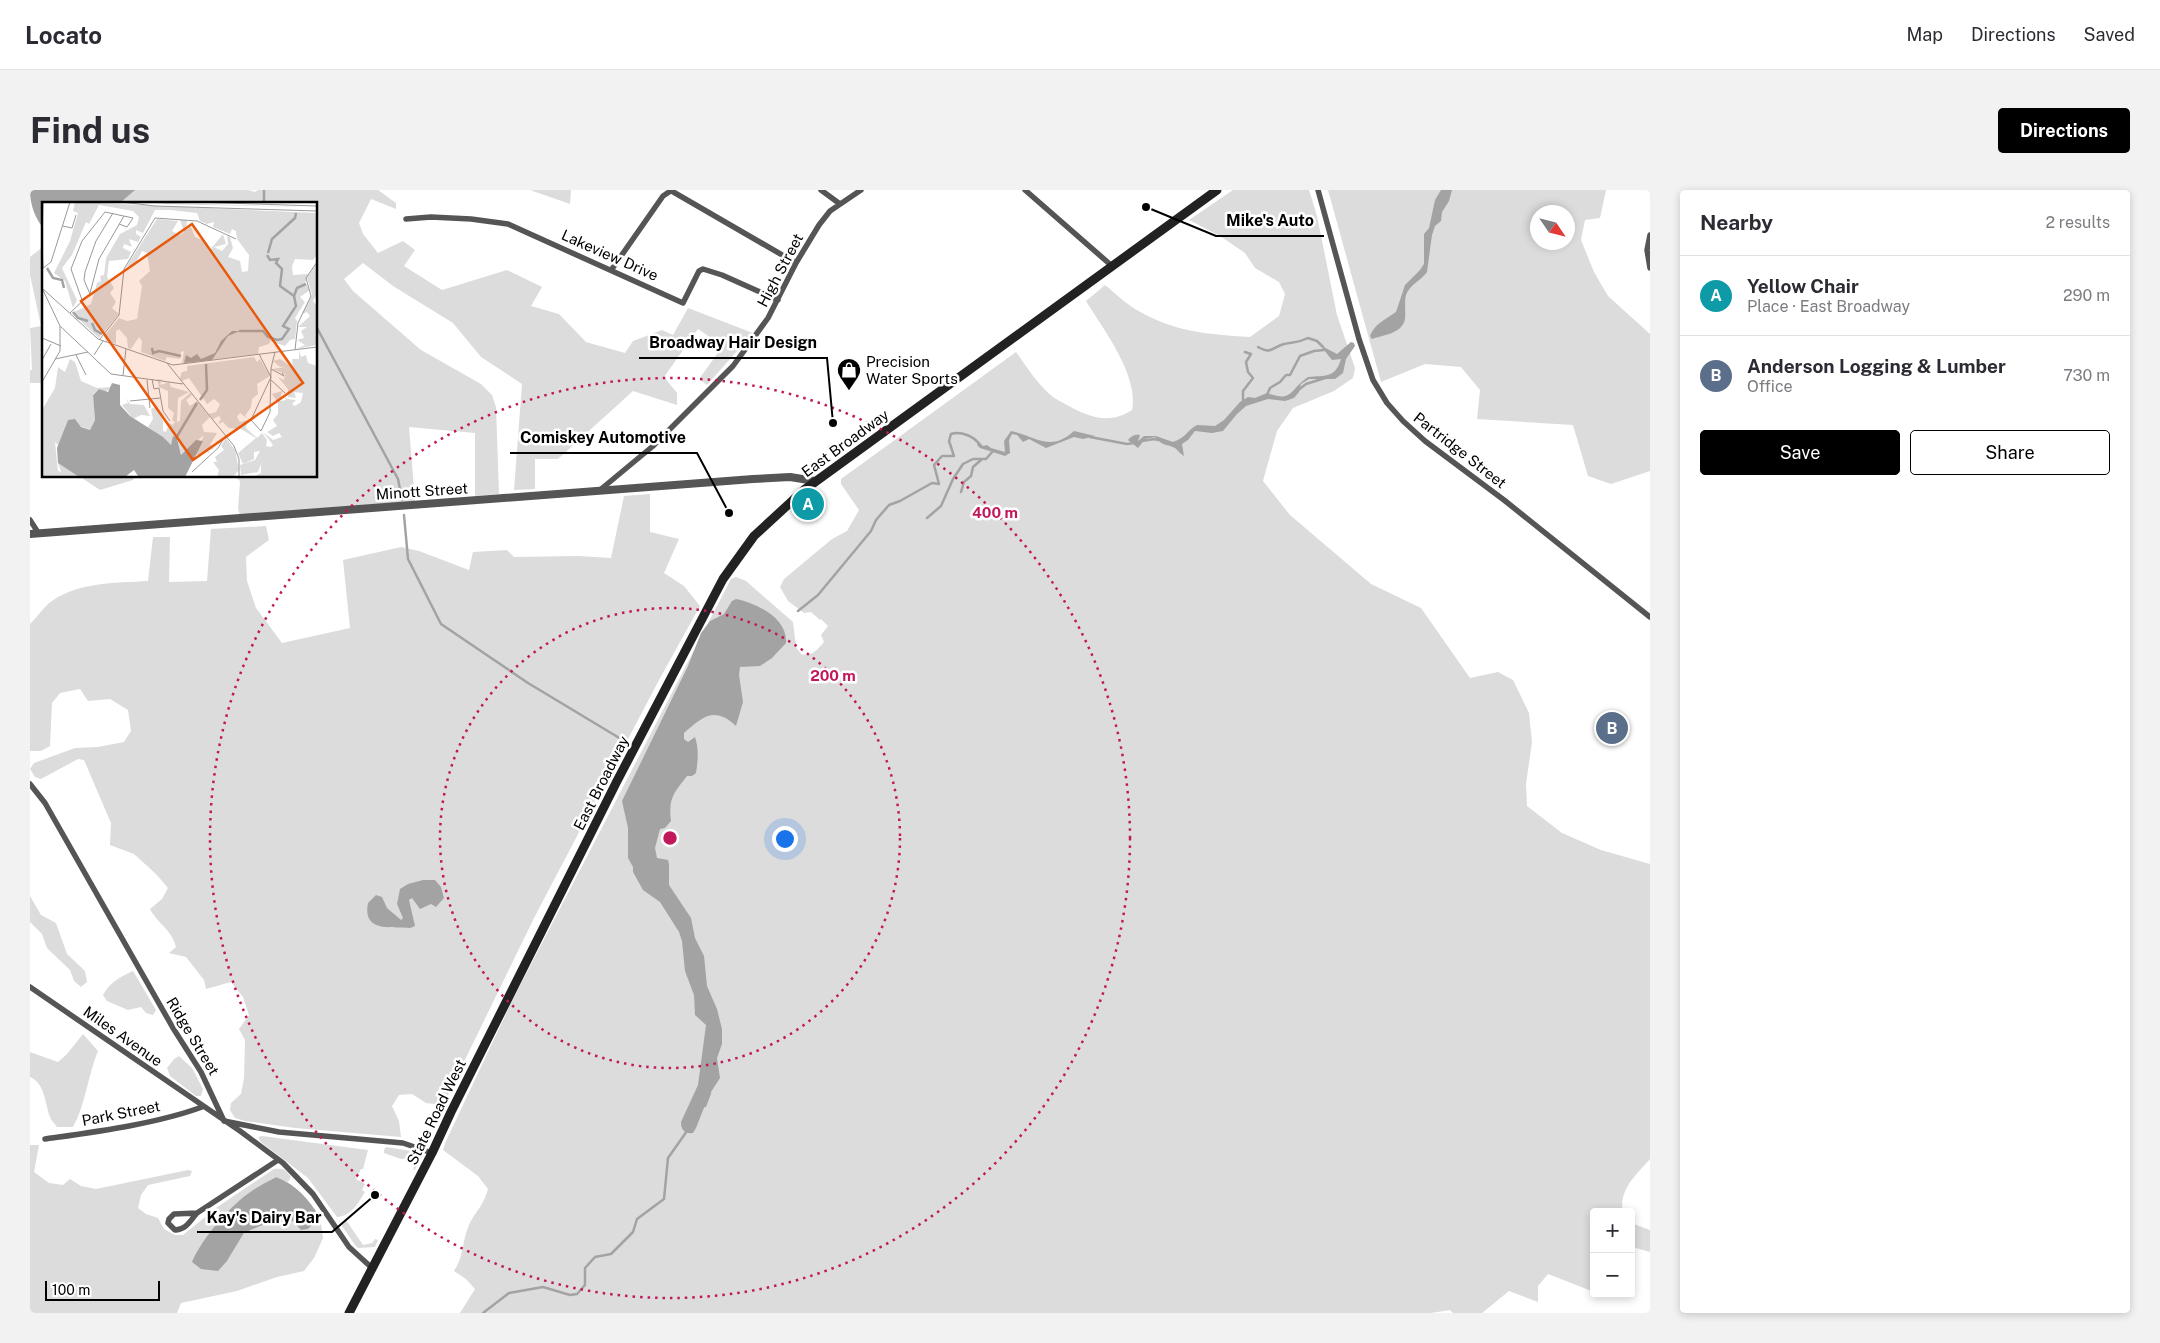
<!DOCTYPE html>
<html lang="en">
<head>
<meta charset="utf-8">
<style>
	body { margin:0; font-family:"Public Sans",sans-serif; background:#f2f2f3; color:#2b2b33 }
	.controls { position:absolute; right:15px; bottom:15px; display:grid; overflow:hidden; border-radius:5px; box-shadow:0 2px 8px #0003 }
	.controls button { width:45px; height:45px; display:grid; place-items:center; padding:0; border:0; border-bottom:1px solid #e1e1e2; background:#fff; color:#2b2b33; font:25px sans-serif }
	.compass { position:absolute; left:1500px; top:15px; width:45px; height:45px; border-radius:50%; background:#fff; box-shadow:0 2px 8px #0003; rotate:125deg }
	.scale { position:absolute; left:15px; bottom:12px; width:115px; box-sizing:border-box; padding-left:5px; border:2px solid #000; border-top:0; font-size:14px; line-height:18px; white-space:nowrap; color:#000; -webkit-text-stroke:4px #fff; paint-order:stroke }
	.you { position:absolute; left:754px; top:648px; width:18px; height:18px; margin:-12px; border:4px solid #fff; border-radius:50%; background:#1a73e8; box-shadow:0 0 0 8px #1a73e833 }
	.badge { display:grid; place-items:center; width:32px; height:32px; border-radius:50%; background:#000; color:#fff; font-size:16px; font-weight:700 }
	.pin { position:absolute; translate:-50% -50%; border:2px solid #fff; box-shadow:0 1px 5px #0006 }
	.list { margin:0; padding:0; list-style:none }
	h2 { display:flex; justify-content:space-between; align-items:center; height:65px; margin:0; padding:0 20px; font-size:21px }
	h2 small { font-size:16px; font-weight:400; color:#7c7c81 }
	.list li { display:grid; grid-template-columns:32px 1fr auto; gap:15px; align-items:center; box-sizing:border-box; height:80px; padding:0 20px; border-top:1px solid #e1e1e2 }
	.list b { display:block; font-size:19px; white-space:nowrap }
	.list p { margin:0; font-size:16px; white-space:nowrap; color:#7c7c81 }
	.list em { font-size:16px; font-style:normal; color:#7c7c81 }
	.actions { display:flex; gap:10px; padding:15px 20px }
	.actions a { flex:1; padding:11px 0; border:1px solid #000; border-radius:5px; text-align:center; font-size:18px; color:#000 }
	.actions .main { background:#000; color:#fff }
	.map { position:relative; flex:none; width:1620px; height:1123px; overflow:hidden; border-radius:5px }
	header { display:flex; align-items:center; gap:30px; box-sizing:border-box; height:70px; padding:0 25px; background:#fff; border-bottom:1px solid #e1e1e2 }
	header strong { font-size:24px }
	nav { display:flex; gap:28px; margin-inline-start:auto; font-size:18px }
	.intro { display:flex; align-items:center; justify-content:space-between; box-sizing:border-box; height:120px; padding:0 30px }
	h1 { margin:0; font-size:35px }
	.button { padding:12px 22px; border-radius:5px; background:#000; color:#fff; font-size:18px; font-weight:700 }
	main { display:flex; gap:30px; padding:0 30px }
	aside { flex:1; background:#fff; border-radius:5px; box-shadow:0 2px 8px #0003 }
	.map>svg:first-child { display:block }
	.green { fill:#dcdcdc; fill-rule:evenodd }
	.water { fill:#a3a3a3 }
	.lines { fill:none; stroke-linecap:round; stroke-linejoin:round }
	.stream { stroke:#a3a3a3; stroke-width:2.5 }
	.minor { stroke:#555; stroke-width:5.5 }
	.tertiary { stroke:#555; stroke-width:8 }
	.secondary { stroke:#222; stroke-width:9 }
	.ring { fill:none; stroke:#c2185b; stroke-width:2.5; stroke-dasharray:2.5 5 }
	.labels { text-anchor:middle; dominant-baseline:central; stroke-width:5; stroke-linejoin:round; paint-order:stroke }
	.street-label { font-size:15px; fill:#000; stroke:#fff }
	.poi-label { font-size:15px; fill:#000; stroke:#fff; text-anchor:start }
	.inset-river { fill:none; stroke:#a3a3a3; stroke-width:2.5 }
	.inset-road { fill:none; stroke:#999; stroke-width:1 }
	.view { fill:#e8590c; fill-opacity:0.15; stroke:#e8590c; stroke-width:2.5 }
	.inset-edge { fill:none; stroke:#000; stroke-width:2.5 }
	.centre { fill:#c2185b; stroke:#fff; stroke-width:2.5 }
	.ring-label { font-size:15px; text-anchor:middle; font-weight:bold; fill:#c2185b; stroke:#fff; stroke-width:5; stroke-linejoin:round; paint-order:stroke }
	.leader { fill:none; stroke:#000; stroke-width:2 }
	.callout-dot { fill:#000; stroke:#fff; stroke-width:2 }
	.callout-label { font-size:16px; text-anchor:middle; font-weight:bold; fill:#000; stroke:#fff; stroke-width:5; stroke-linejoin:round; paint-order:stroke }
</style>
</head>
<body>
<header>
<strong>Locato</strong>
<nav><a>Map</a><a>Directions</a><a>Saved</a></nav>
</header>
<div class="intro"><h1>Find us</h1><a class="button">Directions</a></div>
<main>
<div class="map">
<svg width="1620" height="1123" viewBox="0 0 1620 1123">
	<rect width="100%" height="100%" fill="#fff"/>
	<path class="green" d="M105 0H218L225 2 228 0H348L366 13V19L341 9 329 33 333 44 348 63 373 51 385 60 374 76 412 100 477 80 512 97 501 116 529 124 556 152 595 163 603 151 632 140 643 145 658 118 723 143 677 195 669 189 693 156 668 139 634 187 647 203V215L603 201 528 269H505V299L484 300 492 194 451 167 423 133 363 96 333 73 314 89 323 101 391 160 451 194 462 205 466 217 469 304 445 306V243L379 237 385 311 210 325 208 319 210 291 204 286H286V14H89Z
		M500 0H541L540 14Z
		M1203 0H1279L1287 26 1307 125 1325 178 1323 188 1304 201 1263 218 1247 241 1233 291 1260 325 1341 394 1391 418 1440 488 1468 482 1483 490 1499 523 1502 552 1496 594 1497 616 1532 643 1571 660 1620 674V969C1607 984 1588 1000 1593 1022H1564V1102L1518 1084 1508 1096V1112L1479 1101 1452 1123H1423L1420 1120 1401 1123H430L445 1099 436 1089 424 1081C434 1067 432 1050 439 1035 446 1020 453 1017 458 999L448 986 413 960 416 951 483 809 701 389 706 387 716 391 763 432 766 457 771 464C782 467 787 460 794 452L791 445 798 436 791 429 790 430 781 422 774 423 758 411 750 397 754 389 802 349 817 341 829 320 811 294V289L986 162C997 177 1008 195 1023 207 1027 210 1032 212 1037 215 1059 227 1079 235 1102 220 1109 185 1073 139 1056 111L1075 95C1085 103 1095 113 1105 119 1144 142 1175 144 1220 147L1249 126 1255 104 1249 92 1225 78 1215 63 1190 46 1159 30Z
		M1298 0H1576L1570 28 1555 30 1551 50 1564 82 1578 106 1620 144V281L1581 294 1558 286 1543 235 1447 229 1450 200 1431 177 1395 174 1351 192ZM1508 22H1538V52H1508Z
		M14 56V193H0V180H2L0 138 11 136 0 85V67Z
		M49 286H105L103 290 70 300Z
		M620 304V342L649 349 634 383 654 396 670 416 629 490 504 728 413 915 396 913 382 904 369 905 362 916 369 931 371 947 265 938 215 931 205 928 200 920 201 913 211 904 214 888 215 850 209 839 219 825 213 807 201 792 176 799 174 790 156 767 139 763 146 757C142 740 128 734 120 719L132 709 138 698 126 684 104 664 80 655 81 633 54 570 48 569 11 589 5 587 0 579 4 573 45 558 68 557 94 552 101 541 98 520 80 509 58 511 50 499 30 503 22 513 20 556 11 561H0V434C6 428 12 420 18 414 44 392 86 393 118 391L123 347H140L139 392 177 391 181 339 236 336 239 350 216 367 217 391 226 418 252 453 320 438 313 370 371 357 389 361 439 380 443 362 477 360 484 367 548 366 581 368 594 306Z
		M0 706 11 725 26 733 37 764 55 781 57 792 51 797 44 791 40 780 17 758 12 744 0 732Z
		M103 781 126 820 123 825 116 823 111 817 98 820 77 811 73 805C80 792 90 787 103 781Z
		M53 844 68 861C58 885 55 916 43 937H27C25 934 21 930 20 927 15 914 15 893 0 887V862L28 872 37 864Z
		M149 866 162 878 173 899 171 906H166L140 886 137 878 144 869Z
		M232 946 338 960 333 979H331L326 989 335 994 332 1000 335 1002C328 1013 322 1026 307 1027L278 988 231 952 228 947Z
		M0 955H9L4 982 19 993 33 995 40 989 51 996 66 999 158 980 162 981 160 986 118 995 111 1005 108 1018 116 1024 128 1028 134 1039 145 1045H153L186 1018 244 979C254 978 256 980 261 987L258 992 245 987 218 1004 197 1071 214 1043 246 1029 263 1031 278 1039 290 1027 293 1048 284 1068 274 1081 247 1087 207 1101 151 1113 147 1123H0Z
		M356 957 387 962 390 968 385 980 383 979 387 971 381 968 371 969 354 963V960Z
		M316 1030 333 1055 342 1053 345 1049 348 1050 345 1057 328 1058 325 1055 312 1036V1032Z
		M1601 1033 1620 1040V1062L1606 1058 1601 1061Z"/>
	<path class="water" d="M0 0H105L89 14H14V39C5 28 0 15 0 0Z
		M1411 0H1422L1419 11 1412 22 1411 31 1405 36 1402 45 1397 82C1391 91 1380 94 1376 105 1374 113 1376 122 1375 129 1372 144 1353 145 1342 149L1340 146C1345 133 1355 130 1366 122L1375 95 1390 80 1394 74V44L1399 38 1405 10Z
		M1321 152 1324 153 1325 156 1316 169 1313 183 1305 189H1279L1271 194 1269 202 1264 208 1255 211 1238 209 1216 216 1207 224 1193 241 1182 243 1165 241 1158 250 1152 254 1154 266C1150 264 1149 261 1145 258 1137 254 1132 256 1125 247L1115 249 1108 258 1098 250C1101 246 1105 244 1110 245L1108 251 1114 246H1126L1143 252C1156 248 1157 240 1167 235L1185 236 1194 230 1210 212 1218 207 1225 208 1237 203C1263 213 1259 200 1278 187 1295 185 1305 189 1311 169L1302 170 1290 155 1307 164Z
		M981 241C1006 246 1020 263 1044 241L1065 246 1053 249 1044 247 1016 258 999 249 993 252 987 245 982 244 979 250 980 263 975 266 950 258 947 255 949 252 953 256 957 255 961 258 975 262 974 251Z
		M706 409C726 413 758 428 756 453L742 468 730 476 710 477 709 485 713 512 706 536C685 516 673 526 654 543V549L658 552 665 547C669 559 668 570 666 583L662 586H657C644 603 638 608 641 631L635 638 630 639 625 658 627 668 638 670 639 674V695L661 728 665 748 674 766 677 796 687 819 692 839V854L687 868 690 888 679 905 666 938 663 943C655 944 651 940 651 932L668 895 676 835 665 825 664 805 655 781 652 751 649 742 630 712 613 700 603 682V677L598 668V638L592 611 658 476 671 443 680 431 694 424 702 411Z
		M393 690H405L411 697 414 708 406 717 401 714 390 719 382 708 379 710 385 736 380 738C362 736 332 743 338 713L346 705 352 707 357 718 371 730 373 728 367 714 370 699 378 694Z
		M246 987C267 995 278 1009 290 1027L278 1039 271 1040 263 1031 246 1029 214 1043 197 1071 188 1081 171 1079 162 1072C171 1050 199 1017 219 1003 227 997 237 992 246 987Z"/>
	<g class="lines">
		<path class="stream" d="M234 0V14
			M286 136 368 289 372 310
			M1228 157C1242 165 1242 157 1254 154 1264 152 1268 153 1278 148L1287 151 1293 157
			M1267 201 1276 194 1295 188
			M1237 205 1240 198 1250 192 1256 185H1260L1270 166 1284 161 1294 160
			M1213 213V201L1223 188 1218 182 1216 172 1221 164 1215 162
			M1060 247 1097 254 1104 253
			M1112 251 1124 249 1128 250
			M931 302 934 292 941 286 943 277 951 270
			M374 325 378 369 411 434 498 493 596 552
			M897 328 911 316 923 289 933 274 943 269H956L963 261
			M768 421 788 405 841 341 846 330 859 315 870 311 902 293 909 294 904 275 912 266H924L919 251 921 244C931 241 944 246 950 255
			M675 916 680 903
			M453 1123 479 1103 513 1097 540 1105 547 1104 555 1095V1078L565 1067 581 1064 603 1042 607 1029 634 1009 638 968 657 941"/>
		<path class="minor" d="M640 0 766 73
			M791 0 810 14
			M995 0 1082 76
			M1288 0 1329 149 1343 190 1357 213 1373 231 1395 251 1474 310 1620 427
			M376 29 401 27 441 29 478 34 653 113 669 81 673 79 692 85 748 110
			M1620 45 1617 60 1620 78
			M582 79 633 6 642 0
			M570 300 623 256 703 176 738 128 766 73 789 35 800 21 831 0
			M0 330 9 344
			M0 594 15 613 143 838 171 882 194 931 249 942 373 953 402 963
			M0 797 210 941 253 973 283 1004 319 1057 342 1078
			M15 949C64 942 126 934 172 917
			M167 1023C160 1031 156 1040 145 1040L138 1033 139 1029 144 1024 167 1023 248 970"/>
		<path class="tertiary" d="M0 344 723 289 760 287 785 291"/>
		<path class="secondary" d="M319 1123 402 963 421 922 587 591 693 389 724 346 774 300 1187 0"/>
	</g>
	<g class="ring">
		<circle cx="640" cy="648" r="230"/>
		<circle cx="640" cy="648" r="460"/>
	</g>
	<defs>
		<g id="shop-pin" transform="scale(1.25)"><path d="M0 17L-7.5 6A9.5 9.5 0 1 1 7.5 6Z" fill="#000" stroke="#fff"/><path d="M-5-2.5h2.3a2.7 3.5 0 0 1 5.4 0H5L5.5 6h-11ZM-1.5-2.5h3a1.5 2.3 0 0 0-3 0Z" fill="#fff"/></g>
	</defs>
	<g fill-rule="evenodd">
		<use href="#shop-pin" x="819" y="180"/>
	</g>
	<g class="labels">
		<g class="street-label">
			<text transform="translate(580 65) rotate(24)">Lakeview Drive</text>
			<text transform="translate(750 80) rotate(-62)">High Street</text>
			<text transform="translate(815 253) rotate(-36)">East Broadway</text>
			<text transform="translate(1430 260) rotate(38)">Partridge Street</text>
			<text transform="translate(392 301) rotate(-4)">Minott Street</text>
			<text transform="translate(571 593) rotate(-63)">East Broadway</text>
			<text transform="translate(93 846) rotate(35)">Miles Avenue</text>
			<text transform="translate(163 846) rotate(59)">Ridge Street</text>
			<text transform="translate(406 922) rotate(-64)">State Road West</text>
			<text transform="translate(91 923) rotate(-11)">Park Street</text>
		</g>
		<g class="poi-label">
			<text x="836" y="171">Precision<tspan x="836" dy="17">Water Sports</tspan></text>
		</g>
	</g>
	<g transform="translate(12 12)">
		<rect width="275" height="275" fill="#fff"/>
		<path d="M33 0 275 11V53L271 58 253 57 250 64 251 73 266 72 263 81 268 88 258 95 263 100 253 116 255 119 253 137 248 138 243 144 228 139 227 142 217 145 216 152 140 161 142 149 139 150 138 157 125 155 123 159 99 150 100 139 97 135 89 147 86 146 85 136 77 127 74 129V142L64 139 62 134 77 116 85 119 95 117 100 84 97 79 108 69 105 51 100 49 93 62 84 65 115 17 136 19 130 29 138 33 142 30 138 18H145L144 28 149 25 153 35 163 39 168 48 181 32 184 42 172 45 180 49 186 42 185 34 188 35 191 46 186 55 198 59 200 70 206 69 207 53 195 37 194 29 190 27 188 32 171 25 172 20 165 22 158 19 155 11 128 8H113L101 31 94 28V32L99 35 96 40 87 37 90 45 82 42 81 46 89 50 86 57 67 59 65 75 72 86 68 91 74 100 70 106 77 112 57 136 30 111 49 102 55 81 59 79 58 74 62 73 64 56 78 32 95 23 97 15 91 9 57 3 47 22 44 20 30 53 20 66 35 98 31 106 23 79 12 71 28 39 36 11 31 9ZM125 1H128L266 5 115 2ZM275 61V96L274 94 271 99 275 104V143L254 147 263 143 255 138 262 136 259 129 265 125H256L268 114 265 110 260 112 270 93 265 75ZM257 148 259 155 264 153 266 161 275 164V275H211L219 271V262L216 270 199 273 198 263 213 258 218 249 212 250V257L201 262 196 251 214 236 199 227 187 226 181 220 176 222 179 217 177 214 171 217 167 212 174 210 178 202 172 197 165 202 147 176 140 179 138 176 140 170 145 169V164L212 155 215 160 218 157 228 174 215 182 216 192 210 197 209 205 203 214 207 218 198 211 195 215 198 220 205 218 204 226 215 236 220 231 225 238 224 244 229 245 231 243 221 230 231 238 240 235 237 231 231 234 225 230 235 224 231 218 236 212V201L230 192 240 189 238 199 244 198 242 192 245 197 254 198 250 202 253 204 259 200 261 191 252 190 254 196 246 195V187L236 175 242 178 243 172 230 167 244 165H238L231 159 238 157 251 166 250 157H257ZM28 157 33 160 39 179 55 186 69 185 64 190 57 187 51 192 53 218 48 228 38 224 34 218H26L17 244 13 240 16 269 19 270 16 261 37 275H0V208L13 186 16 165 23 170ZM115 177 123 178 118 179 119 183 127 180 129 185 147 190 136 196 135 220 138 219 139 199 148 191 150 193 144 198 148 204 155 199 168 215 160 223 162 230 175 231 168 243 172 247 166 248 168 252 163 248 158 254 154 252 162 233 139 253 135 235 131 236 129 243 106 225 111 217 109 207 115 204 121 219V229L124 230 127 221 131 223 133 220 130 218 132 211 126 206V189L117 185ZM84 196 88 202 102 203 108 214 99 213 91 217 80 203 86 201ZM184 236 193 248 197 268 191 275H175L177 268 171 260H175L173 255 182 248 179 244Z" fill="#dcdcdc"/>
		<path d="M190 129H198L186 134 170 158 142 161 144 153 149 156 155 152 159 157 173 151 179 139ZM70 181 78 183V203L88 214 121 235 129 243 131 234 135 236 139 253 154 238 161 239 143 275 96 274 92 268 83 275H37L16 261 15 246 26 218 33 217 39 225 48 228 53 218 51 193 57 187 66 190Z" fill="#a3a3a3"/>
		<path class="inset-river" d="M226 51 230 37 253 16 254 11M5 66 11 76 20 78 22 86M252 94 255 86 264 82M31 110 36 116 46 119M50 121 53 128 60 132M197 129H221L226 135 235 138 240 137 247 127 241 124 254 104 252 94 238 84 240 67 234 61 236 57 228 58 225 53M110 146 111 151 117 149 139 154M158 198 165 188 164 162M134 236 155 201"/>
		<path class="inset-road" d="M79 0 113 4 275 9M152 0 275 4M21 24 30 26 34 13M0 37 1 0M0 41 1 66M0 67 9 60 28 0M0 86 18 124 69 172 141 182M0 86 56 137 131 163 275 145M48 91 57 57 82 14M48 92 42 78 43 70 54 39 71 11M40 98 29 67 40 39 63 10 91 16 85 25 77 22M28 111 48 92M0 136 19 144M58 137 77 113 82 67 113 16 155 19 194 37M253 148 256 121 269 94 264 76 275 60M217 152 229 175 209 218 219 229 228 210 229 166 233 150M34 153 44 173M52 153 61 139M13 157 46 150M0 158 9 142M125 161 192 244 197 257V275M229 167 242 174 240 171M81 173 84 147M110 177 112 187 117 186 121 209 128 219M105 178 108 206M229 178 243 191M0 180 18 149V124M88 199 118 196M150 270 176 246 184 233"/>
		<path class="view" d="M150 22 261 181 151 258 39 99Z"/>
		<rect width="275" height="275" class="inset-edge"/>
	</g>
	<circle cx="640" cy="648" r="8" class="centre"/>
	<g class="ring-label">
		<text x="965" y="328">400 m</text>
		<text x="803" y="491">200 m</text>
	</g>
	<path class="leader" d="M1116 17L1186 46H1294M803 233L797 168H609M699 323L667 263H480M345 1005L302 1042H167"/>
	<g class="callout-dot">
		<circle cx="1116" cy="17" r="5"/>
		<circle cx="803" cy="233" r="5"/>
		<circle cx="699" cy="323" r="5"/>
		<circle cx="345" cy="1005" r="5"/>
	</g>
	<g class="callout-label">
		<text x="1240" y="36">Mike's Auto</text>
		<text x="703" y="158">Broadway Hair Design</text>
		<text x="573" y="253">Comiskey Automotive</text>
		<text x="234" y="1033">Kay's Dairy Bar</text>
	</g>
</svg>
<div class="controls">
<button>+</button>
<button>−</button>
</div>
<svg class="compass" viewBox="-18 -18 36 36"><path d="M0-13l5 13h-10z" fill="#e53935"/><path d="M0 13l5-13h-10z" fill="#7c7c81"/></svg>
<div class="scale">100 m</div>
<div class="you"></div>
<div class="pin badge" style="left:778px;top:314px;background:#0f9aa8">A</div>
<div class="pin badge" style="left:1582px;top:538px;background:#5c6f8a">B</div>
</div>
<aside>
<h2>Nearby<small>2 results</small></h2>
<ul class="list">
<li><span class="badge" style="background:#0f9aa8">A</span><div><b>Yellow Chair</b><p>Place · East Broadway</p></div><em>290 m</em></li>
<li><span class="badge" style="background:#5c6f8a">B</span><div><b>Anderson Logging &amp; Lumber</b><p>Office</p></div><em>730 m</em></li>
</ul>
<div class="actions"><a class="main">Save</a><a>Share</a></div>
</aside>
</main>
</body>
</html>
